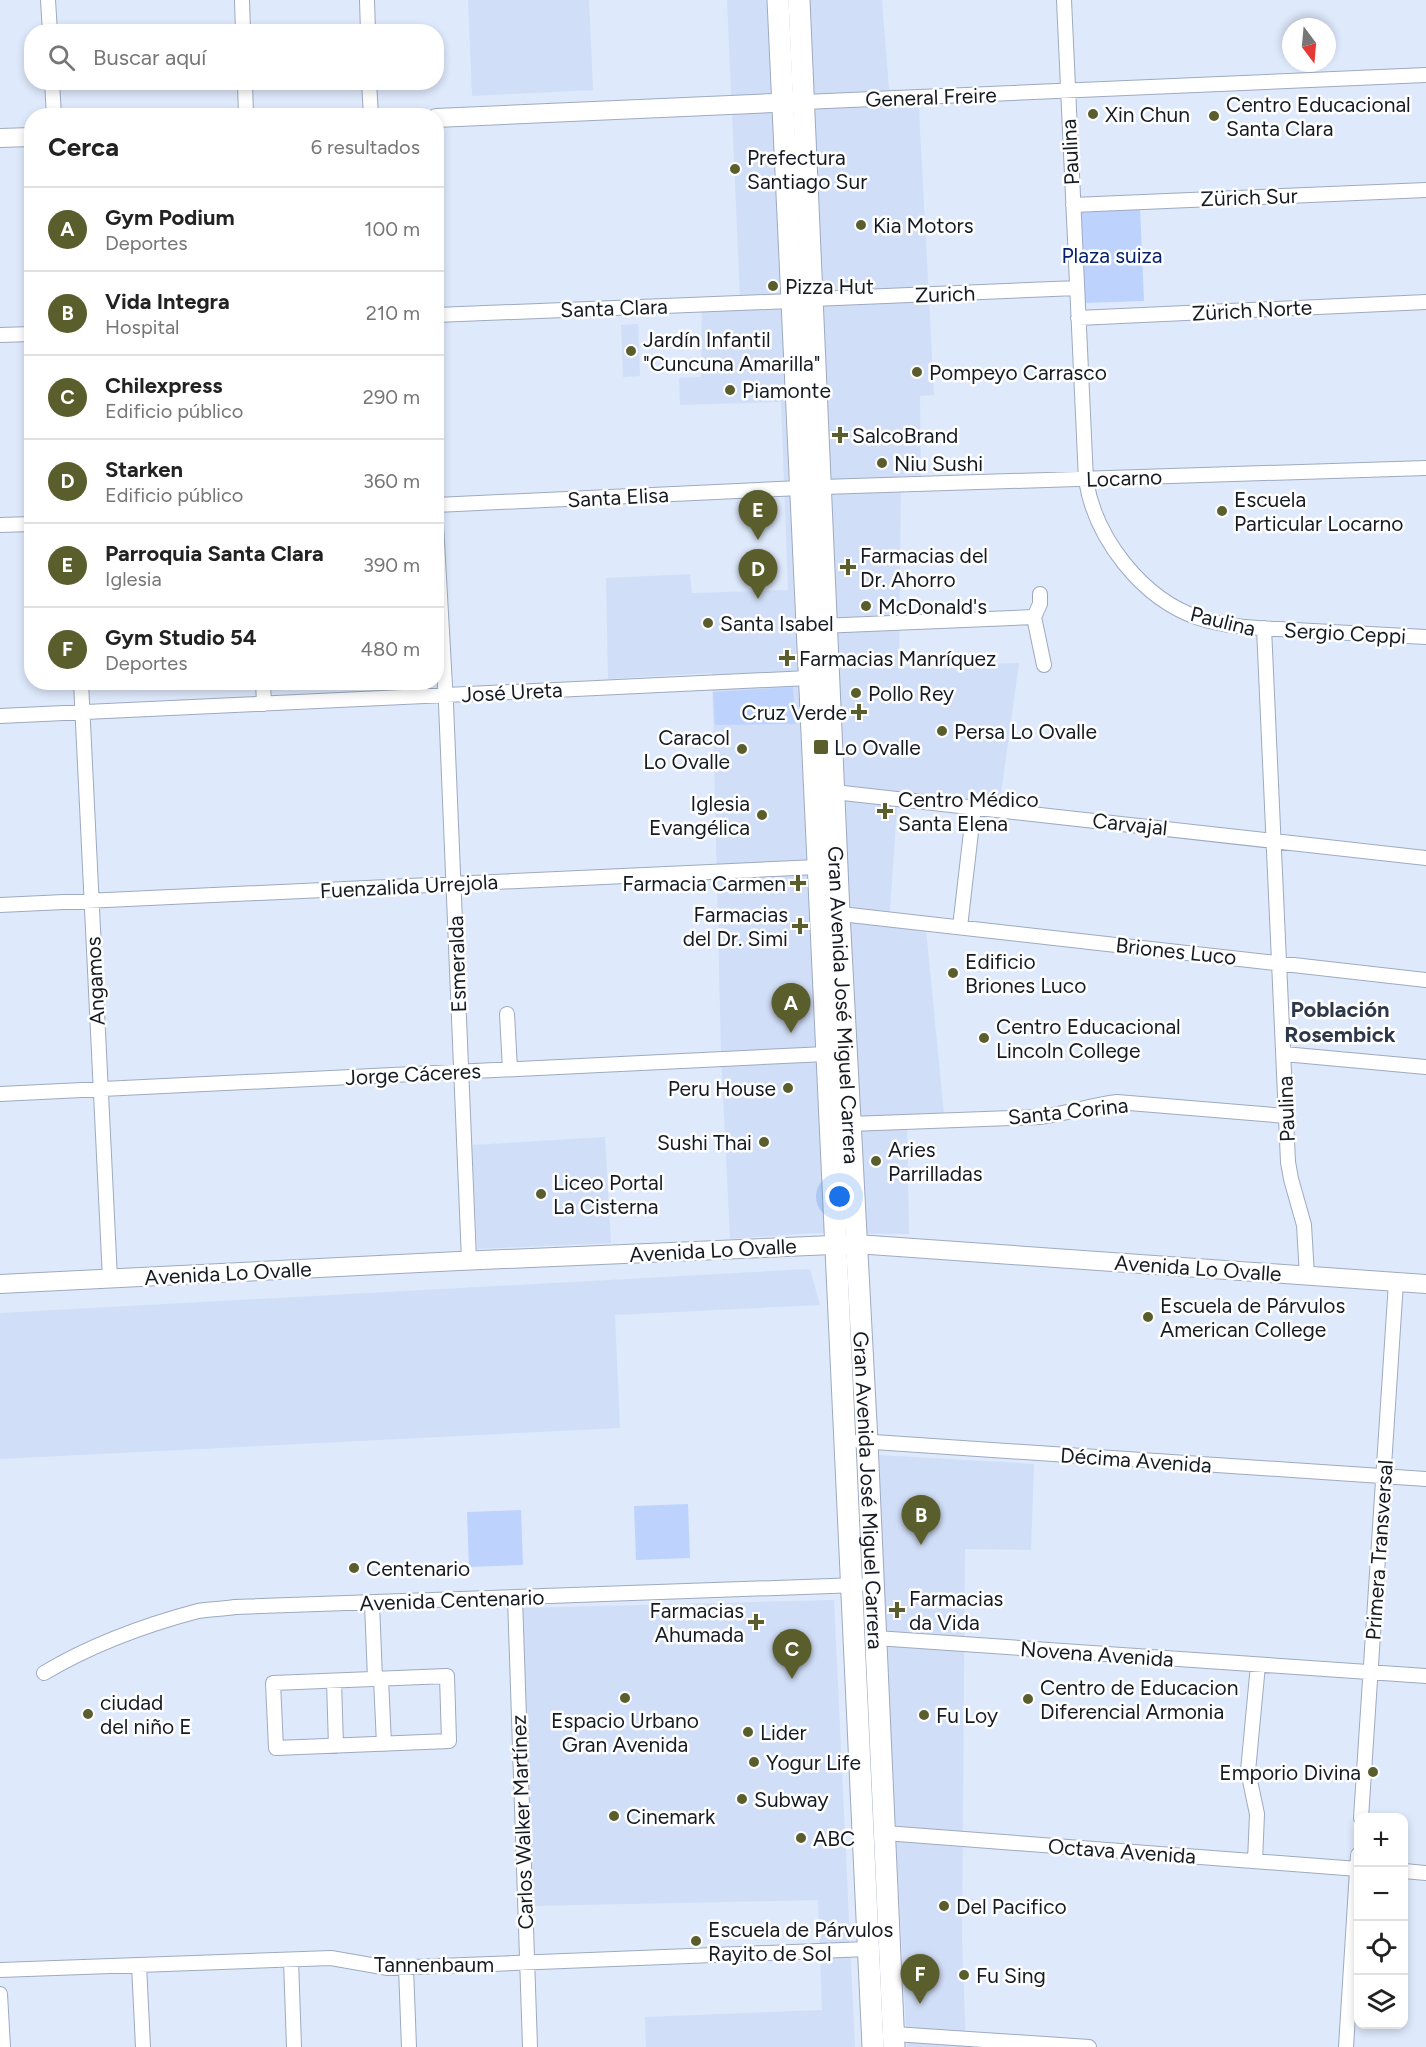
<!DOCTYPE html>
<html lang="es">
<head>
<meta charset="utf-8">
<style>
	body { margin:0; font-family:Figtree,sans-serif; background:#f2f2f2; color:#222 }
	.controls { position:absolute; right:18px; bottom:18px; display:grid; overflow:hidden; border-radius:12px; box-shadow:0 3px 9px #0003 }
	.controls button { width:54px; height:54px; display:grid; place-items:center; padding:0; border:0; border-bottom:2px solid #e0e0e0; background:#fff; color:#222; font:30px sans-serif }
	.compass { position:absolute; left:1282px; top:18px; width:54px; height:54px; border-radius:50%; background:#fff; box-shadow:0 3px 9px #0003; rotate:164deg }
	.you { position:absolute; left:840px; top:1197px; width:21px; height:21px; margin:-15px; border:4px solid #fff; border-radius:50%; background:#1a73e8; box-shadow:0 0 0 9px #1a73e833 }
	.badge { display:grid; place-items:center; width:39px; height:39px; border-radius:50%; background:#595e2c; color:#fff; font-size:20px; font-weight:700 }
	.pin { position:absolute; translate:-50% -50px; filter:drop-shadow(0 2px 3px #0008) }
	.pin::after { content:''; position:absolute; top:32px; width:21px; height:18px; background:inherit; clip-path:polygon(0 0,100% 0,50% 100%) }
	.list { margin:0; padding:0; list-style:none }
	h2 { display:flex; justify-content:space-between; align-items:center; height:78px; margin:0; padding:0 24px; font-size:26px }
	h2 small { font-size:20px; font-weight:400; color:#767676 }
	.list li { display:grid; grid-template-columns:39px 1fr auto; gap:18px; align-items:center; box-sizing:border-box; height:84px; padding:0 24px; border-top:2px solid #e0e0e0 }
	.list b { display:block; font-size:22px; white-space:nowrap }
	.list p { margin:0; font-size:20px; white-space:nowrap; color:#767676 }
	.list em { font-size:20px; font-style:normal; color:#767676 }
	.icon { flex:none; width:33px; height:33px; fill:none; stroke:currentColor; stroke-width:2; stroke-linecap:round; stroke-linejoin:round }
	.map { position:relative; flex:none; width:1426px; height:2047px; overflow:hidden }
	.search { position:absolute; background:#fff; box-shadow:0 3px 9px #0003; left:24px; top:24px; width:420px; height:66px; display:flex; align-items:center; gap:15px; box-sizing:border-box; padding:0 21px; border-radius:24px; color:#767676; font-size:22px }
	.panel { position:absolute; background:#fff; box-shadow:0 3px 9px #0003; left:24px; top:108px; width:420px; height:582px; border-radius:24px }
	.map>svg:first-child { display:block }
	.built { fill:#d1def7 }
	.green { fill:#bdd3fe }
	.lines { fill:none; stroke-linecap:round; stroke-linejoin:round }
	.street-casing { stroke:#9eaac1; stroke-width:16 }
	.secondary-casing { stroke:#9eaac1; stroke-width:20 }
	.primary-casing { stroke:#9eaac1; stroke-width:23 }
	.street { stroke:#fff; stroke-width:14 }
	.secondary { stroke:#fff; stroke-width:18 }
	.primary { stroke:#fff; stroke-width:21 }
	.poi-dot { fill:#595e2c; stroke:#fff; stroke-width:2 }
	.labels { text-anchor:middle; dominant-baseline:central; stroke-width:5; stroke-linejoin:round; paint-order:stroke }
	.street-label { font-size:21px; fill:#161b23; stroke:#fff }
	.poi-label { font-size:21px; fill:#161b23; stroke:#fff; text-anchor:start }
	.park-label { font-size:21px; fill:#04216e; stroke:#fff }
	.neighbourhood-label { font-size:22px; font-weight:bold; fill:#2e384b; stroke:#fff }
</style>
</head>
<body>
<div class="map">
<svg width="1426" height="2047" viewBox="0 0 1426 2047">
	<rect width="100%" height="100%" fill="#dee9fc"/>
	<path class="built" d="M468 0H589L593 90 472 96Z
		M727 0H882L889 89 918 91 934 395 920 396 921 476H901L899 666 1019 663 1000 801 898 793 889 924 926 929 944 1114H907L909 1234 814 1233 730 1239 721 1052 712 673 608 679 606 578 690 574 692 593 788 590 781 402 680 405 679 378 701 377 702 301 740 298Z
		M638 324 640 376 623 377 621 325Z
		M605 1137 611 1243 477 1249 472 1145Z
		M810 1269 820 1305 615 1315 620 1428 0 1459V1313Z
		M879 1455 1034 1464 1031 1550 965 1549 962 1940 966 2047H907L885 1629Z
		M834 1600 855 2047H646L645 2017 822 2010 818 1900 532 1906 522 1608Z"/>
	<path class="green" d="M1140 207 1144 301 1084 303 1081 210Z
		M793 687 796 724 715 725 713 692Z
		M688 1504 690 1558 636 1560 634 1506Z
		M521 1510 523 1565 469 1567 467 1512Z"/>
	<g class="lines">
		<g class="street-casing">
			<path id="street" d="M48 0 50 32
				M242 0 243 32
				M367 0 368 32
				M1064 0 1086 480C1095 538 1142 599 1199 618 1229 628 1263 628 1294 630 1338 632 1382 635 1426 637
				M52 82 54 116
				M245 82 246 116
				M369 82 371 116
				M804 102 1426 75
				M1073 205 1426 190
				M813 299 1077 288
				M436 315 792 301
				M1078 318 1426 302
				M0 335 32 334
				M822 487 1426 468
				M436 505 800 488
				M436 524 446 704 469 1260
				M0 525 32 524
				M1040 594V604L1034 617 1044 665
				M820 626 1034 617
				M1264 628 1288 1162 1291 1179 1304 1225 1307 1276
				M81 682 110 1279
				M263 682 264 704
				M0 716 809 678
				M834 792 1426 858
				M0 905 817 867
				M832 913 1426 980
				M960 927 974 806
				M507 1014 510 1069
				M1284 1054 1426 1067
				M0 1094 826 1054
				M850 1124 1040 1117C1066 1114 1091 1105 1117 1102L1286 1116
				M859 1441 1426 1479
				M515 1598 530 2047
				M372 1603 375 1679
				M876 1638 1426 1676
				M44 1673C91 1645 145 1625 198 1611 210 1609 223 1609 235 1607L859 1585
				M447 1676 449 1741 276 1748 273 1683Z
				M381 1679 384 1744
				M334 1681 336 1746
				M1361 1818 1396 1282
				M885 1833 1358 1869
				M1255 1861 1257 1814 1248 1771 1258 1665
				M1404 1871 1426 1873
				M291 1960 294 2047
				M139 1965 143 2047
				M406 1968 409 2047
				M0 1970 331 1958 388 1968 868 1949
				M0 1994 3 2047
				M894 2034 1089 2047
				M1346 2047 1358 1855"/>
		</g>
		<g class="secondary-casing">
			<path id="secondary" d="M436 118 797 102
				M0 138 32 137
				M0 1284 459 1261 856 1244 1426 1284"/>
		</g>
		<g class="primary-casing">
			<g id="primary">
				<path d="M778 0 873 2047"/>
				<path id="s1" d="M799 0 839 913 867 1442 894 2047"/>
			</g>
		</g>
		<use href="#street" class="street"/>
		<use href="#secondary" class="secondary"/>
		<use href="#primary" class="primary"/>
	</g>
	<g class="poi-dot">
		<circle cx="1093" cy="114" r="6"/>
		<circle cx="1214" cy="116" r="6"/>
		<circle cx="735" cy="169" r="6"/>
		<circle cx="861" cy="225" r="6"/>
		<circle cx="773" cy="286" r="6"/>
		<circle cx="631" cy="351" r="6"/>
		<circle cx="917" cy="372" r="6"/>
		<circle cx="730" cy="390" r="6"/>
		<path d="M837 426h6v6h6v6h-6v6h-6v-6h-6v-6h6z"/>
		<circle cx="882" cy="463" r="6"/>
		<circle cx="1222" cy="511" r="6"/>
		<path d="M845 558h6v6h6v6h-6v6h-6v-6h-6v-6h6z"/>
		<circle cx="866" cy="606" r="6"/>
		<circle cx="708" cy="623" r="6"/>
		<path d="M784 649h6v6h6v6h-6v6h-6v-6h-6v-6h6z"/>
		<circle cx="856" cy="693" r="6"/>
		<path d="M856 703h6v6h6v6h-6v6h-6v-6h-6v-6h6z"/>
		<circle cx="942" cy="731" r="6"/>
		<rect x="813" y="739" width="16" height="16" rx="3"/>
		<circle cx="742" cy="749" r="6"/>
		<path d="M882 802h6v6h6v6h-6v6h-6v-6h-6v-6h6z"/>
		<circle cx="762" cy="815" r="6"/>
		<path d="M795 874h6v6h6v6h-6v6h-6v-6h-6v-6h6z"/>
		<path d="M797 917h6v6h6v6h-6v6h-6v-6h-6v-6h6z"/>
		<circle cx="953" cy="973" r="6"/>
		<circle cx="984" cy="1038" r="6"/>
		<circle cx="788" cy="1088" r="6"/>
		<circle cx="764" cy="1142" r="6"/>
		<circle cx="876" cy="1161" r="6"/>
		<circle cx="541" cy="1194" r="6"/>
		<circle cx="1148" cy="1317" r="6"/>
		<circle cx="354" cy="1568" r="6"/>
		<path d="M894 1601h6v6h6v6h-6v6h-6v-6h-6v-6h6z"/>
		<path d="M753 1613h6v6h6v6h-6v6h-6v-6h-6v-6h6z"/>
		<circle cx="625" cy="1698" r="6"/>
		<circle cx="1028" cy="1699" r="6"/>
		<circle cx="88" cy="1714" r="6"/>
		<circle cx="924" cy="1715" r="6"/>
		<circle cx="748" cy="1732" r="6"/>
		<circle cx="754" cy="1762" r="6"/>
		<circle cx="1373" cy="1772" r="6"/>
		<circle cx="742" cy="1799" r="6"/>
		<circle cx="614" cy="1816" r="6"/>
		<circle cx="801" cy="1838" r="6"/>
		<circle cx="944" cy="1906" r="6"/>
		<circle cx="696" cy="1941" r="6"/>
		<circle cx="964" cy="1975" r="6"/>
	</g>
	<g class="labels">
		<g class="street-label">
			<text transform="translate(931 97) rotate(-2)">General Freire</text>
			<text transform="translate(1070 152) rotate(-93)">Paulina</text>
			<text transform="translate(1249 197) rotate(-2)">Zürich Sur</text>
			<text transform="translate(945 294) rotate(-2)">Zurich</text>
			<text transform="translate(614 308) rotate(-2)">Santa Clara</text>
			<text transform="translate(1252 310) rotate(-3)">Zürich Norte</text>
			<text transform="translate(1124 478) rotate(-2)">Locarno</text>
			<text transform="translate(618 497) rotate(-3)">Santa Elisa</text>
			<text transform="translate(1223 621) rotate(14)">Paulina</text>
			<text transform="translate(1345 633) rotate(3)">Sergio Ceppi</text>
			<text transform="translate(512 692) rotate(-3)">José Ureta</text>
			<text transform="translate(1130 824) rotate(6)">Carvajal</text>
			<text transform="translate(409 886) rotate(-3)">Fuenzalida Urrejola</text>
			<text transform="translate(1176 951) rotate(6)">Briones Luco</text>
			<text transform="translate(457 964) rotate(-92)">Esmeralda</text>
			<text transform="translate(95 981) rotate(-93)">Angamos</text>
			<text stroke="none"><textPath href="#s1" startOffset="1006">Gran Avenida José Miguel Carrera</textPath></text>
			<text transform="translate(413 1074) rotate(-3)">Jorge Cáceres</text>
			<text transform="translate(1286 1109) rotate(-92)">Paulina</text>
			<text transform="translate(1068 1111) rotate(-6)">Santa Corina</text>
			<text transform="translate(713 1250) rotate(-3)">Avenida Lo Ovalle</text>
			<text transform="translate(1198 1268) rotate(4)">Avenida Lo Ovalle</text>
			<text transform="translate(228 1273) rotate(-3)">Avenida Lo Ovalle</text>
			<text transform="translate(1136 1460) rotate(4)">Décima Avenida</text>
			<text stroke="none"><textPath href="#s1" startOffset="1492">Gran Avenida José Miguel Carrera</textPath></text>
			<text transform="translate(1379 1550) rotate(-86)">Primera Transversal</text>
			<text transform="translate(452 1600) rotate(-2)">Avenida Centenario</text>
			<text transform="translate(1097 1654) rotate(4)">Novena Avenida</text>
			<text transform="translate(522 1822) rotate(-92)">Carlos Walker Martínez</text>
			<text transform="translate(1122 1851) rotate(4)">Octava Avenida</text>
			<text x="434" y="1964">Tannenbaum</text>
		</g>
		<g class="poi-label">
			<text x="1226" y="104">Centro Educacional<tspan x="1226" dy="24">Santa Clara</tspan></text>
			<text x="1105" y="114">Xin Chun</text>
			<text x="747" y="157">Prefectura<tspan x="747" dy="24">Santiago Sur</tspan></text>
			<text x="873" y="225">Kia Motors</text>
			<text x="785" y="286">Pizza Hut</text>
			<text x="643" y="339">Jardín Infantil<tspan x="643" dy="24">"Cuncuna Amarilla"</tspan></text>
			<text x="929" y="372">Pompeyo Carrasco</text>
			<text x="742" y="390">Piamonte</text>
			<text x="852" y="435">SalcoBrand</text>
			<text x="894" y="463">Niu Sushi</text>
			<text x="1234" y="499">Escuela<tspan x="1234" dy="24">Particular Locarno</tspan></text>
			<text x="860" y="555">Farmacias del<tspan x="860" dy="24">Dr. Ahorro</tspan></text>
			<text x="878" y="606">McDonald's</text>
			<text x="720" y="623">Santa Isabel</text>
			<text x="799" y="658">Farmacias Manríquez</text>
			<text x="868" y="693">Pollo Rey</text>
			<text x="847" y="712" text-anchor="end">Cruz Verde</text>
			<text x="954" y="731">Persa Lo Ovalle</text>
			<text x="730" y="737" text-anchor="end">Caracol<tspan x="730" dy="24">Lo Ovalle</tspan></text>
			<text x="834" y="747">Lo Ovalle</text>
			<text x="898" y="799">Centro Médico<tspan x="898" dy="24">Santa Elena</tspan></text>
			<text x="750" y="803" text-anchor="end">Iglesia<tspan x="750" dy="24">Evangélica</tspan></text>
			<text x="786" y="883" text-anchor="end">Farmacia Carmen</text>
			<text x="788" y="914" text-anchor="end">Farmacias<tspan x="788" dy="24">del Dr. Simi</tspan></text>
			<text x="965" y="961">Edificio<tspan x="965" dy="24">Briones Luco</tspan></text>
			<text x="996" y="1026">Centro Educacional<tspan x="996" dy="24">Lincoln College</tspan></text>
			<text x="776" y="1088" text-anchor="end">Peru House</text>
			<text x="752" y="1142" text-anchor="end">Sushi Thai</text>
			<text x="888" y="1149">Aries<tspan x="888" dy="24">Parrilladas</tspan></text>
			<text x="553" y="1182">Liceo Portal<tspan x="553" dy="24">La Cisterna</tspan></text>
			<text x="1160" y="1305">Escuela de Párvulos<tspan x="1160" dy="24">American College</tspan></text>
			<text x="366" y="1568">Centenario</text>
			<text x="909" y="1598">Farmacias<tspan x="909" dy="24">da Vida</tspan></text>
			<text x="744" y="1610" text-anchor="end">Farmacias<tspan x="744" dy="24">Ahumada</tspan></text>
			<text x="1040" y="1687">Centro de Educacion<tspan x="1040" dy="24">Diferencial Armonia</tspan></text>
			<text x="100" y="1702">ciudad<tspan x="100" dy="24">del niño E</tspan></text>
			<text x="936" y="1715">Fu Loy</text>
			<text x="625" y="1720" text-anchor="middle">Espacio Urbano<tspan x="625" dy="24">Gran Avenida</tspan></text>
			<text x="760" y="1732">Lider</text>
			<text x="766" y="1762">Yogur Life</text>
			<text x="1361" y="1772" text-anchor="end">Emporio Divina</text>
			<text x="754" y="1799">Subway</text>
			<text x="626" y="1816">Cinemark</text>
			<text x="813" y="1838">ABC</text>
			<text x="956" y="1906">Del Pacifico</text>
			<text x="708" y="1929">Escuela de Párvulos<tspan x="708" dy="24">Rayito de Sol</tspan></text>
			<text x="976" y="1975">Fu Sing</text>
		</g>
		<g class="park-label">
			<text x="1112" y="255">Plaza suiza</text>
		</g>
		<g class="neighbourhood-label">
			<text x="1340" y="1009">Población<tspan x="1340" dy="25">Rosembick</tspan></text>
		</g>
	</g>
</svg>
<div class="controls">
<button>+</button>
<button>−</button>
<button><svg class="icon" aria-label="locate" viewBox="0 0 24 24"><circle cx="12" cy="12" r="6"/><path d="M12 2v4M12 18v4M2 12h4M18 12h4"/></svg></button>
<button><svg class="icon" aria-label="layers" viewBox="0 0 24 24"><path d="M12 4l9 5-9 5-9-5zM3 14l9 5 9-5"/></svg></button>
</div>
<svg class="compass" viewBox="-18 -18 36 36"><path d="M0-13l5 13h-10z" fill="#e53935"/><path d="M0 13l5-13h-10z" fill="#767676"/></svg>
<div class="you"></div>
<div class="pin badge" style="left:791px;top:1033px">A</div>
<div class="pin badge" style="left:921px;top:1545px">B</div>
<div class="pin badge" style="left:792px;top:1679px">C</div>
<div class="pin badge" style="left:758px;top:599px">D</div>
<div class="pin badge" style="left:758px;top:540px">E</div>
<div class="pin badge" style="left:920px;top:2004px">F</div>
<div class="search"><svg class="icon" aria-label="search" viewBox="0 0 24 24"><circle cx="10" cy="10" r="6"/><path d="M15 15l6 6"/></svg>Buscar aquí</div>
<section class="panel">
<h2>Cerca<small>6 resultados</small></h2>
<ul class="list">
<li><span class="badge">A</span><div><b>Gym Podium</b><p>Deportes</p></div><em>100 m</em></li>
<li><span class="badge">B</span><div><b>Vida Integra</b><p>Hospital</p></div><em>210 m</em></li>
<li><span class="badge">C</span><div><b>Chilexpress</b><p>Edificio público</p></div><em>290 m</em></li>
<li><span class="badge">D</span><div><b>Starken</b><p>Edificio público</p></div><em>360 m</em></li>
<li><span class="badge">E</span><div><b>Parroquia Santa Clara</b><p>Iglesia</p></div><em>390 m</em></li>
<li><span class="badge">F</span><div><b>Gym Studio 54</b><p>Deportes</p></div><em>480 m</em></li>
</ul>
</section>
</div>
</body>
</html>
